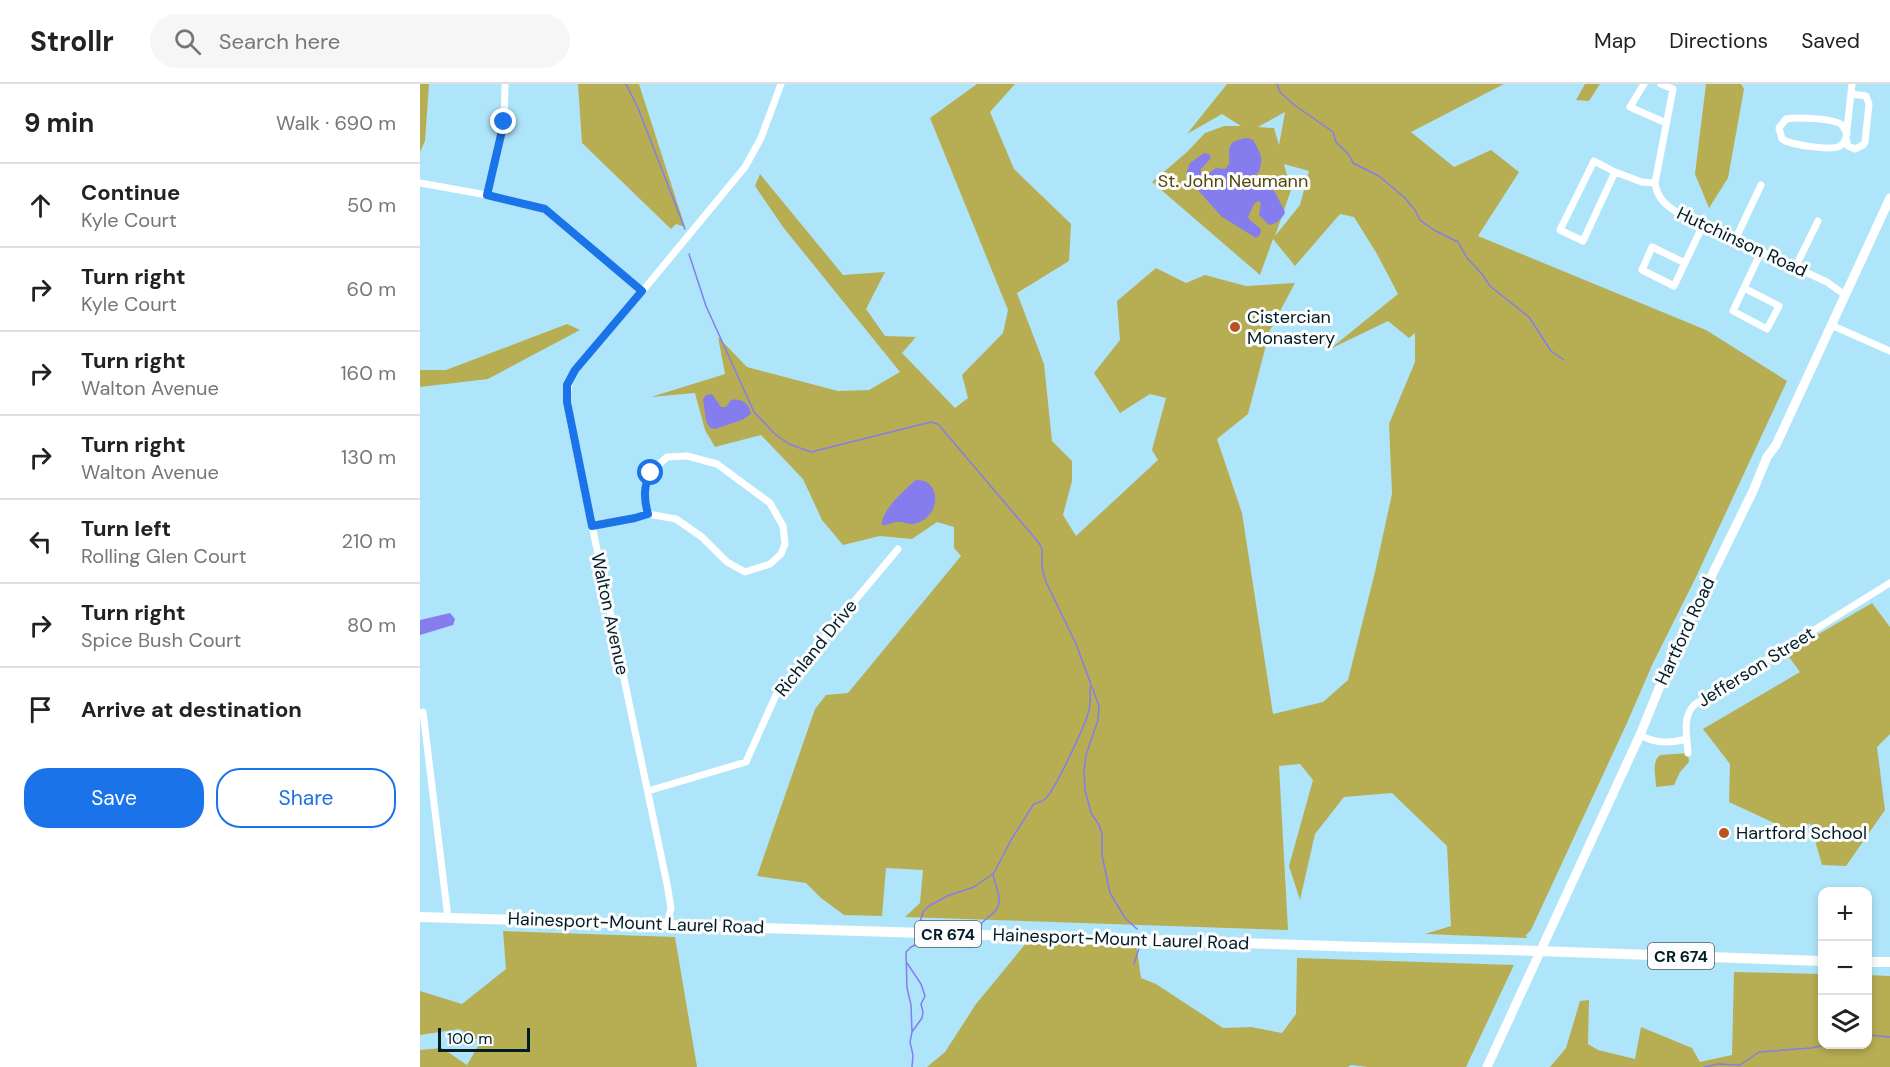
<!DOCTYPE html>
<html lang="en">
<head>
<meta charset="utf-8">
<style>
	body { margin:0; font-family:"DM Sans",sans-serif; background:#f6f6f6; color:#222 }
	.controls { position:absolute; right:18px; bottom:18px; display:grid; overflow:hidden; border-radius:12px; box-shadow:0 3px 9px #0003 }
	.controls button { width:54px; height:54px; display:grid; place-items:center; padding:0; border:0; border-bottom:2px solid #e0e0e0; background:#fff; color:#222; font:30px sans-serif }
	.scale { position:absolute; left:18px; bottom:15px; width:92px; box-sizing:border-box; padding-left:6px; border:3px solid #001d27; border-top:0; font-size:16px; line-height:21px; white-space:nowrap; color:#001d27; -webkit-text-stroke:4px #fcfcfc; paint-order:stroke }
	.stop { position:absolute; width:18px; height:18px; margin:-14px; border:4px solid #1a73e8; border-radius:50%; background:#fff }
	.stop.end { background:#1a73e8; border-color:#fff; box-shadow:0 2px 6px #0008 }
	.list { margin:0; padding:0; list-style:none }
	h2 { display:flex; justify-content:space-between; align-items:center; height:78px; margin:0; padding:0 24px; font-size:26px }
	h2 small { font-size:20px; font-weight:400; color:#767676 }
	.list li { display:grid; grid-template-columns:39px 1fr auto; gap:18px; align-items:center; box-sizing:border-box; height:84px; padding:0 24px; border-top:2px solid #e0e0e0 }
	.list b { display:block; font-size:22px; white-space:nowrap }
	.list p { margin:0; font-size:20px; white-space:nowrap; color:#767676 }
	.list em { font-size:20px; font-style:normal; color:#767676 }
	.actions { display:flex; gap:12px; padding:18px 24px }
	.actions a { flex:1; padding:14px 0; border:2px solid #1a73e8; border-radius:24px; text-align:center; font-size:21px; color:#1a73e8 }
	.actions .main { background:#1a73e8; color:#fff }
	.icon { flex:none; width:33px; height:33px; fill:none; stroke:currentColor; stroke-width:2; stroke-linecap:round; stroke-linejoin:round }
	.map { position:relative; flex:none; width:1470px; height:983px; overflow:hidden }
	header { display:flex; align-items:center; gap:36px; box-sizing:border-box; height:84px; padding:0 30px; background:#fff; border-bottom:2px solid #e0e0e0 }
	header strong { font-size:28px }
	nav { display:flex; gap:33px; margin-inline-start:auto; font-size:21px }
	.search { width:420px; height:54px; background:#f6f6f6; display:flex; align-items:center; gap:15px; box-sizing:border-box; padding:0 21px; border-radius:33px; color:#767676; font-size:22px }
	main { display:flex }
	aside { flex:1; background:#fff }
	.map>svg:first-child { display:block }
	.green { fill:#b7ae53; fill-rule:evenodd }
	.water { fill:#857ded }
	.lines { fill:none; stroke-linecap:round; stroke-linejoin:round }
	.stream { stroke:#857ded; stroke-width:1.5 }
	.street { stroke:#fff; stroke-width:7 }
	.secondary { stroke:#fff; stroke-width:9 }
	.primary { stroke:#fff; stroke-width:10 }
	.route { stroke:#1a73e8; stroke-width:8 }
	.poi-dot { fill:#b85421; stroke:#fcfcfc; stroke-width:2 }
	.labels { text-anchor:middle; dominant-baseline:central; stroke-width:6; stroke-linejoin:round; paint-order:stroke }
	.shield { fill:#fcfcfc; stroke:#4c6067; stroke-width:1.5 }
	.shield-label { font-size:16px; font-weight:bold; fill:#001d27 }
	.park-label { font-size:18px; fill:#4e480b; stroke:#fcfcfc }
	.street-label { font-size:18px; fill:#001d27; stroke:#fcfcfc }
	.poi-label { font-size:18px; fill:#001d27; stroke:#fcfcfc; text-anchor:start }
</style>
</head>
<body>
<header>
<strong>Strollr</strong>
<div class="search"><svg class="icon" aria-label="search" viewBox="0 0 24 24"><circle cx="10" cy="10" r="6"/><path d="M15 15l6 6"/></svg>Search here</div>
<nav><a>Map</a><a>Directions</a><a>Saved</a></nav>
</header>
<main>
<aside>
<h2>9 min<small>Walk · 690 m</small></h2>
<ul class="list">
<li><svg class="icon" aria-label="ahead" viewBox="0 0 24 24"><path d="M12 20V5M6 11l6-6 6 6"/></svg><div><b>Continue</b><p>Kyle Court</p></div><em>50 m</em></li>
<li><svg class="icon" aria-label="right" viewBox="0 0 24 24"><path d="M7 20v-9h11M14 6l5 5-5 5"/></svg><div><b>Turn right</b><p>Kyle Court</p></div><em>60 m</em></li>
<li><svg class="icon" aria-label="right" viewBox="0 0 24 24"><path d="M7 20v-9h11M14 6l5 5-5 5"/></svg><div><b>Turn right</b><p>Walton Avenue</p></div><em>160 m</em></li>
<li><svg class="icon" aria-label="right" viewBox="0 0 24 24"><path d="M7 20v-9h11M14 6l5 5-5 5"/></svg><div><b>Turn right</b><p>Walton Avenue</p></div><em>130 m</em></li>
<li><svg class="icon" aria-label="left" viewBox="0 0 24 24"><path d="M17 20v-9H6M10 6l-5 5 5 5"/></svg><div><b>Turn left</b><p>Rolling Glen Court</p></div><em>210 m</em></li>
<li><svg class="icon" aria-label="right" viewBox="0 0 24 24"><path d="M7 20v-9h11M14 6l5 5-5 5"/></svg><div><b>Turn right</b><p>Spice Bush Court</p></div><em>80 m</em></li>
<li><svg class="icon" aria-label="arrive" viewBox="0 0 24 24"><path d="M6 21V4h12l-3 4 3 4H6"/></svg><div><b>Arrive at destination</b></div></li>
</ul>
<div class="actions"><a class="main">Save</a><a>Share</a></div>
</aside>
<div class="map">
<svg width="1470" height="983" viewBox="0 0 1470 983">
	<rect width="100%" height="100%" fill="#aee5fb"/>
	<path class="green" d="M0 0H9L5 57 0 68Z
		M158 0H219L265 143 256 140 251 145 162 59Z
		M557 0H595L570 28 594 85 651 140 649 177 597 209 624 280 632 357 652 377V397L643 431 656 452 738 376 732 366 746 314 730 310 700 329 674 289 700 256 697 217 736 184 766 199 785 191 826 202 875 199 850 246 828 330 797 355 822 429 853 630 903 618 928 596 955 488 972 410 969 340 995 278V249L989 254 968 237 910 265 978 210 957 170 934 133 920 130 875 182 853 155 840 191 732 98 767 68 785 49 804 42H821L802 30 767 50 807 0H1084L991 48 1034 83 1071 66 1099 88 1058 152 1286 246 1367 297 1276 493 1233 579 1207 639 1111 846 1106 851 1107 854 1005 850 1031 842 1027 762 972 709 924 713 895 750 880 816 869 782 893 696 880 680 859 682 868 846 485 833 500 819 503 786 466 784 462 832 424 831 401 814 386 799 337 792 395 625 406 611 428 609 541 472 534 464V443L517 438 492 455 460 452 423 461 402 436 383 395 341 351 295 363 285 346 275 309 231 313 305 290 298 253 327 283 418 307 449 306 480 288 363 143 335 102 340 90 423 191 465 188 446 225 465 252 496 253 482 269 535 324 548 314 542 291 583 249 588 226 510 34ZM865 28 859 61 854 44 838 43ZM864 80 889 87 880 121 855 152 871 106Z
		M1165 0H1180L1169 17 1156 16Z
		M1286 0H1321L1324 5 1308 94 1289 124 1275 90Z
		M147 240 160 246 68 295 0 303V286H26Z
		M1452 519 1470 543V650L1457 663 1465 726 1426 782 1402 781 1390 739 1378 750 1309 718 1310 680 1283 645 1380 588 1366 569Z
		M1268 669 1269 678 1260 688 1254 701 1236 703C1236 692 1231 678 1240 671Z
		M83 847 255 853 277 983H0V966L22 964 47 981 61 957 39 945 0 951V907L42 920 86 885Z
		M607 858H716L721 894 736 900 803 944 831 943 862 949 876 930 877 874 1094 881 1046 983H948L931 981 928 983H507L525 968 556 920Z
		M1314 888 1402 890V960H1448V891L1470 892V983H1130L1146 964 1160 917 1169 916 1168 960 1178 966 1215 975 1221 943 1272 964 1280 978 1312 971Z"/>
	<path class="water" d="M826 54C834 55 834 57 837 63 843 75 842 76 839 88L826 97 825 102 831 104 843 99 849 100 856 110 865 128C863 135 855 140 849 141L839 131 841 119 838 117 834 120 828 133 831 137 841 145 840 151 836 154 802 133 768 95 766 90 770 79 784 69 789 70 791 74 781 85V93L785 92 796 84 805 85 809 80C810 64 805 58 826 54Z
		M292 310 301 323H306L311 316C322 314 329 319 331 330L322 336 295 345 290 344 286 337 283 315 286 311Z
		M496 396C521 394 523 433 494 440 488 441 485 438 480 438 473 437 468 442 462 441 460 428 486 404 496 396Z
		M30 529 35 535 33 541 0 551V536Z"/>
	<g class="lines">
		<path class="stream" d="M206 0 218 24 265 145
			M857 0 860 8 873 20 913 48 916 58 929 71 933 79 959 92 985 114 995 126 1000 136 1014 146 1038 158 1047 174 1062 190 1070 202 1109 233 1131 267 1144 276
			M269 170 286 222 334 328 356 351 369 360 391 368 511 338 518 340 619 459 622 465V484L626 498 656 560 679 622 678 636 666 671 664 687 665 706 671 729 679 741 682 750V771L690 809 705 834 717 845
			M500 838 503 828 509 822 527 812 554 803 574 789 591 756 613 721C617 718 621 719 625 715 634 708 666 640 669 626 671 619 670 611 670 603
			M561 840C565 835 571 832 575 827 585 816 574 801 573 790
			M487 879 501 900 505 912 501 920 503 928 502 934 492 948 490 958 493 971 492 983
			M714 880 720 861
			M492 948 491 921 487 904 486 868 491 863 499 859 550 863 554 862 556 859
			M1448 951 1470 953
			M1284 983 1298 980 1320 981 1339 968 1391 964 1410 960"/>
		<path class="street" d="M1224 0 1210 23 1246 39
			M1241 0 1253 5 1235 99C1237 116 1250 125 1264 132L1407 198 1425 211
			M1431 10 1446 12 1449 20 1445 58 1443 61 1435 65 1428 62 1426 54 1432 0
			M1426 54C1425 57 1423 60 1420 62 1411 67 1371 61 1362 55L1359 44 1366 35C1376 33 1414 34 1422 41 1423 42 1426 48 1427 50
			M1174 77 1195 88 1163 157 1140 146Z
			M1195 88 1222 98 1235 99
			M0 99 67 111 125 125 222 207
			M67 111 84 38 85 2
			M1315 156 1341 101
			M1265 179 1232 163 1222 186 1254 202 1283 141
			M1375 184 1398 137
			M1324 204 1359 222 1347 245 1313 227 1341 168
			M1411 241 1470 267
			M172 442 215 434 228 430 256 435 282 453 307 478 325 488 350 480 361 470 365 460 363 442 350 419 297 380 267 372 247 373C226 391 222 403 228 430
			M3 628 28 834
			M1220 651C1236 660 1250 659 1267 655
			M1268 669C1267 651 1262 634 1274 621L1470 499
			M228 707 326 678 356 611 478 465
			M247 840 251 824 247 800 152 346C148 324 143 306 155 286L230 198 325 83 341 54 361 0"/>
		<path class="secondary" d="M1067 983 1220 651 1240 602 1272 532 1333 407 1347 373 1356 361 1470 114"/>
		<path class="primary" d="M0 833 503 849 622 853 653 856 698 855 945 863 1089 866 1402 877
			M1448 878H1470"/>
	</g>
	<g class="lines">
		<path class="route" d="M84 38 67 111 125 125 222 207 155 286 147 301V318L172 442 215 434 228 430C224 415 223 402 231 389"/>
	</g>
	<g class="poi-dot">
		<circle cx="815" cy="243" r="6"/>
		<circle cx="1304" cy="749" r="6"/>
	</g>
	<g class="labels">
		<g class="shield">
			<rect x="495" y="837" width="66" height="26" rx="4.5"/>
			<rect x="1228" y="859" width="66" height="26" rx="4.5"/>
		</g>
		<g class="shield-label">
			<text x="528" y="850">CR 674</text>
			<text x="1261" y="872">CR 674</text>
		</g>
		<g class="park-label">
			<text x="813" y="97">St. John Neumann</text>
		</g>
		<g class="street-label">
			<text transform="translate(1322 158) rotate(25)">Hutchinson Road</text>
			<text transform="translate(190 530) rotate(78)">Walton Avenue</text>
			<text transform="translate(1265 547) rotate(-65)">Hartford Road</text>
			<text transform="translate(396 564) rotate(-51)">Richland Drive</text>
			<text transform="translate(1336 583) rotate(-32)">Jefferson Street</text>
			<text transform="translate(216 839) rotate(2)">Hainesport-Mount Laurel Road</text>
			<text transform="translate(701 855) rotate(2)">Hainesport-Mount Laurel Road</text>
		</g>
		<g class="poi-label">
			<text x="827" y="233">Cistercian<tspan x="827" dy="21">Monastery</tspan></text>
			<text x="1316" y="749">Hartford School</text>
		</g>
	</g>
</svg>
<div class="controls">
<button>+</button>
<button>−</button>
<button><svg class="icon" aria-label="layers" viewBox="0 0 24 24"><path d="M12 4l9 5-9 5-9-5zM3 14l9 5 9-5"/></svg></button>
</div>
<div class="scale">100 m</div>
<div class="stop" style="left:231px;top:389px"></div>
<div class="stop end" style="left:84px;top:38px"></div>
</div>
</main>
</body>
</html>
